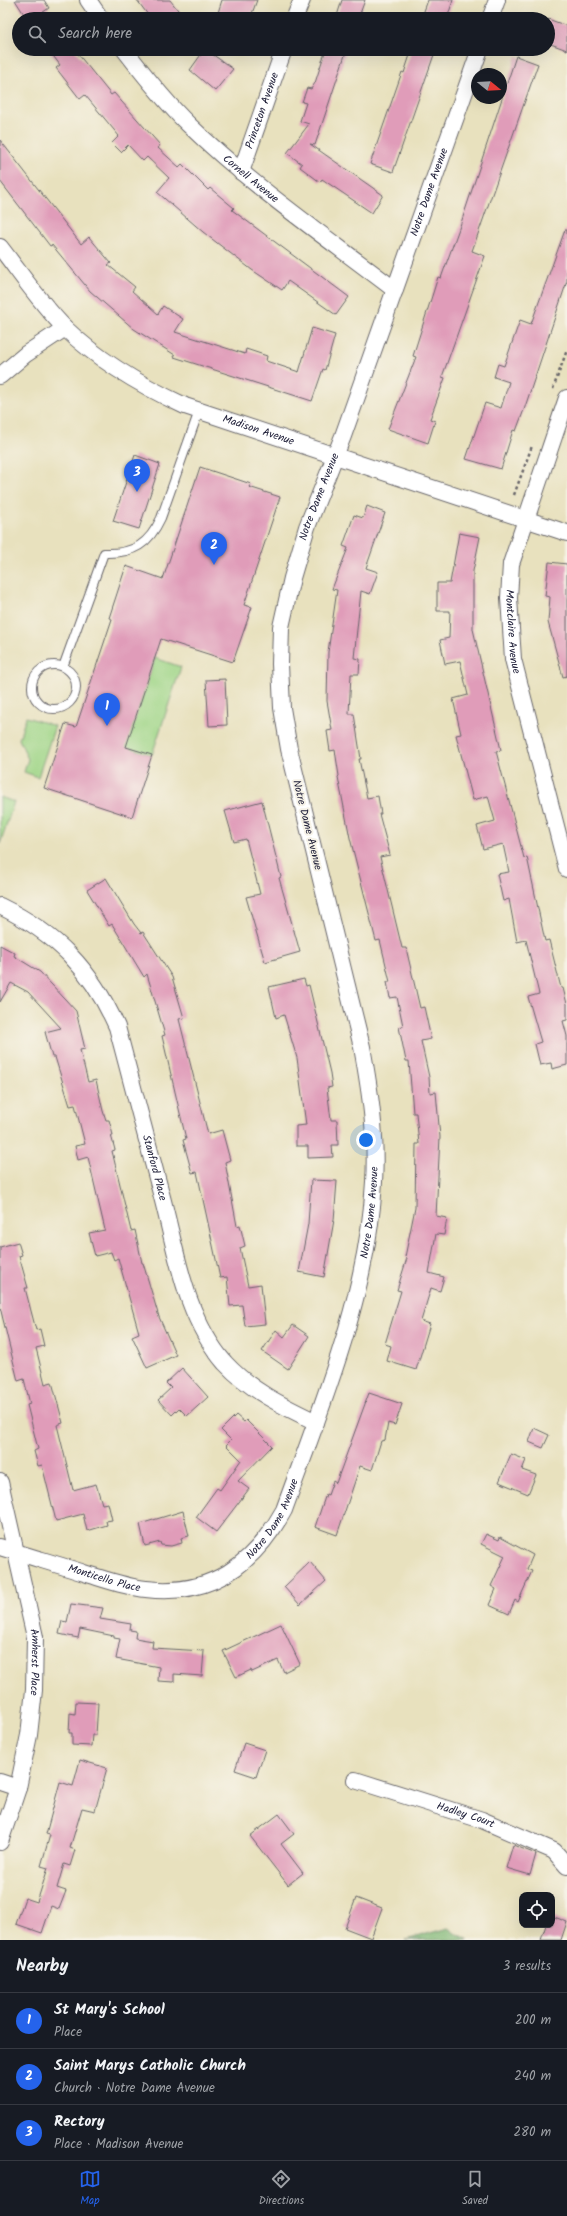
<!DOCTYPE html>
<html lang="en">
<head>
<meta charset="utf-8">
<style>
	body { margin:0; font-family:Kalam,sans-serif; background:#242831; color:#f1f3f6 }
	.controls { position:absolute; right:12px; bottom:12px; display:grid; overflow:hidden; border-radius:8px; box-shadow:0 4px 16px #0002 }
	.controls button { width:36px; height:36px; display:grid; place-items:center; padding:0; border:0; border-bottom:1px solid #363941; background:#171b24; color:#f1f3f6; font:20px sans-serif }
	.compass { position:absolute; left:471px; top:68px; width:36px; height:36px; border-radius:50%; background:#171b24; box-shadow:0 4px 16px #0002; rotate:108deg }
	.you { position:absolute; left:366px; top:1140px; width:14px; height:14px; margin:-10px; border:3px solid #fff; border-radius:50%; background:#1a73e8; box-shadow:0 0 0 6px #1a73e833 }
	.badge { display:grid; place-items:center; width:26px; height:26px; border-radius:50%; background:#2563eb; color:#fff; font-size:13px; font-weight:700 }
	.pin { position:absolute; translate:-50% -33px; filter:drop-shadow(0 1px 2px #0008) }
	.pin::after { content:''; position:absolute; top:21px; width:14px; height:12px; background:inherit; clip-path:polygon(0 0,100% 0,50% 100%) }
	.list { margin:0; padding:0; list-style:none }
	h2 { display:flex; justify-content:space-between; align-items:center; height:52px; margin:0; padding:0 16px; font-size:17px }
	h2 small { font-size:13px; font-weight:400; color:#9ea1a6 }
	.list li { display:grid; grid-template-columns:26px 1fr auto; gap:12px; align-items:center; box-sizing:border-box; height:56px; padding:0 16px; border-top:1px solid #363941 }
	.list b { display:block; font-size:15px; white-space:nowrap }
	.list p { margin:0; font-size:13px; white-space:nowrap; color:#9ea1a6 }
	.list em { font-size:13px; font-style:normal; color:#9ea1a6 }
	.icon { flex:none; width:22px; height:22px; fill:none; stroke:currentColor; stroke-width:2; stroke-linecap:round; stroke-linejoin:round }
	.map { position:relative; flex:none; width:567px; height:1940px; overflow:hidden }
	.search { position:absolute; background:#171b24; box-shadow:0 4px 16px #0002; left:12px; right:12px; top:12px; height:44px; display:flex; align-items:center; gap:10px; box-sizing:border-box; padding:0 14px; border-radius:22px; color:#9ea1a6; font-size:15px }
	.sheet { height:220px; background:#171b24 }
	nav { display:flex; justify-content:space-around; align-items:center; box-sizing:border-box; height:56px; border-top:1px solid #363941; background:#171b24; font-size:11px; color:#9ea1a6 }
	nav a { display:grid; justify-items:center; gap:2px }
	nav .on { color:#2563eb }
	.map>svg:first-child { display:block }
	.green { fill:#a0d688; stroke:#617c62 }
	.forest { fill:#80b774; stroke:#516c58 }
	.building { fill:#e09cb9 }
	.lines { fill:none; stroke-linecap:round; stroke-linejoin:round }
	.lane-casing { stroke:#676569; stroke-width:10 }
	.street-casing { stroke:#676569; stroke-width:18 }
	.path { stroke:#676569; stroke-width:2.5; stroke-dasharray:3 3; stroke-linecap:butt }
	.lane { stroke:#fff; stroke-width:8 }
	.street { stroke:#fff; stroke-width:16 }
	.labels { text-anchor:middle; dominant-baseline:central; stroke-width:4; stroke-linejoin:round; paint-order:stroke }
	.street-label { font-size:11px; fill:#22223b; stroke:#f7f3e8 }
</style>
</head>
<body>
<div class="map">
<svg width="567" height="1940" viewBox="0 0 567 1940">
	<rect width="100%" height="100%" fill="#f7f3e8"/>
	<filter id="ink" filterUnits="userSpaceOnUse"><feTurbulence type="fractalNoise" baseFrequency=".025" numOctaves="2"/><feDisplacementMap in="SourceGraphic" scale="8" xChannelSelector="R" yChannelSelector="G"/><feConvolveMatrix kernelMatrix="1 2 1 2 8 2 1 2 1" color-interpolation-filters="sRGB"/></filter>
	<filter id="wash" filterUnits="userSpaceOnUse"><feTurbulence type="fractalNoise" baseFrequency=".012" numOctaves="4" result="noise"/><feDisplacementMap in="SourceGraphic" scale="16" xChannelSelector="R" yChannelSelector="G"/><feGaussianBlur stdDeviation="0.9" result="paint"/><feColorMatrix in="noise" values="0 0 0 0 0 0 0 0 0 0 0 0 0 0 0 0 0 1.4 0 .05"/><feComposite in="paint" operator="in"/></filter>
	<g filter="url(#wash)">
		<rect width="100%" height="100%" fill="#e8e1be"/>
		<path class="green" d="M155 658 181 667 152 755 122 746 131 730Z
			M26 717 55 726 38 777 24 772 28 759 19 739Z
			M0 797 14 802 0 844Z"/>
		<path class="forest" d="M448 1928 469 1940H405Z"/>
		<g id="blocks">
			<path class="building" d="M15 0H44L49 8 33 19H27Z
				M137 0H170L185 19H151Z
				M222 0H257L250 19H216Z
				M342 0H365L358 19H336Z
				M428 0H453L447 19H437L423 14Z
				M548 19 567 26V50L548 43Z
				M48 49H74L111 95 114 93 160 145 158 148 179 167 182 164 208 190 210 188 234 208 232 210 349 297 336 315 288 281 282 290 252 270 203 232 157 192 169 178 147 157 143 161 128 145 121 152 112 143 119 136 85 95 80 99 56 68 60 65Z
				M205 49 233 69 215 91 190 70Z
				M326 49H347L315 145 310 144 383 195 372 213 322 179 320 182 300 167 302 164 287 153 309 124 300 121 306 103 302 102 307 88 311 89 315 83Z
				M412 49H436L393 172 370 164 402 72 404 73Z
				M516 56 538 64 472 251 485 256 442 377 445 378 430 419 435 421 428 443 388 429 416 357 413 356 438 277 441 278 461 223Z
				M0 140 81 244 89 237 111 263 108 265 135 287 132 291 158 314 163 306 183 319 175 332 245 354 246 349 267 356 266 361 299 372 312 328 335 335 325 370 323 369 312 401 174 357 175 355 134 329 90 291 52 245 50 246 0 181Z
				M565 230H567V281L525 407 516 431 513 430 501 469 466 459 485 403 501 408 509 382 494 377 498 364 504 366 520 320 531 324Z
				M135 455 160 464 139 529 113 521Z
				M200 467 251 484 249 487 280 497 244 605 252 607 233 662 161 639 126 747 152 755 132 817 44 788 65 724 76 727 112 619 109 618 126 566 163 579Z
				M367 506 385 513 366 568 378 572 370 594 361 591 354 658 360 659 359 674H351L349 714H354L361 759H359L367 798 378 796 381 814H379L390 855 380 857 402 948H406L420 1008 424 1007 431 1039 421 1041 429 1077 430 1093 436 1092 440 1137 436 1216 447 1218 444 1235 436 1234 429 1273 444 1277 440 1291 431 1288 421 1321 430 1324 416 1370 387 1361 391 1346 385 1344 401 1291 397 1290 407 1258 405 1257 415 1208 416 1144H419L416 1113H413L409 1061H406L399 1027 403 1026 397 997 390 998 387 982H390L380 940 376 941 350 838 338 777 339 776 335 750 330 751 327 731 332 730 327 701 328 652 337 590 332 589 348 548 343 546 354 515 363 518Z
				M459 533 480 537 473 571V629L501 750 496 751 524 858 527 857 545 941 549 940 561 988H563L567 1004V1020L563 1021 567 1036V1065L552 1069 551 1063 540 1065 535 1044 541 1042 528 997 539 994 526 940 517 942 509 899 503 901 497 874 509 872 503 844 483 849 477 826 495 821 488 796 473 800 456 735 461 734 453 699 468 695 460 661 445 664 440 640 449 638 450 611H437V583H450Z
				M549 562 567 564V676L563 677 548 622 550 597 545 596Z
				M225 679 227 725 209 726 206 680Z
				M262 801 281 877 279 878 300 952 265 962 246 897 260 894 246 839 234 842 225 811Z
				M106 878 134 924 141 933 143 932 172 977 184 1018 179 1019 208 1134 222 1130 230 1160 225 1162 237 1226 240 1225 245 1246 240 1248 248 1286 261 1284 265 1324 245 1326 242 1305 230 1306 227 1277 220 1278 197 1172 192 1173 183 1140 186 1139 162 1036 165 1035 147 974 144 977 112 924 109 926 87 890Z
				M0 945 15 953 14 956 40 972 76 1011 85 1049 80 1050 88 1082 96 1080 103 1111 106 1120H109L113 1135H111L115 1150 112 1151 131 1231 135 1230 142 1263H143L159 1317 176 1355 147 1368 132 1336 139 1333 118 1258 114 1260 111 1252 95 1256 89 1233 105 1230 88 1157 78 1160 75 1146 85 1144 75 1105 70 1106 55 1057H52L45 1032 61 1028 28 992 11 983 0 1002Z
				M304 979 306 986 309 985 330 1073 332 1087 327 1088 331 1120H337L338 1145H332L333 1157 308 1158V1146H296V1126L306 1125 297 1058 284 1015 276 1018 269 987Z
				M311 1180 337 1181 334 1220 324 1277 299 1272 308 1224Z
				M18 1242 22 1255 19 1256 28 1288H25L36 1330 40 1329 44 1346 36 1348 45 1384 52 1382 63 1423 57 1425 73 1490 96 1484 102 1504 108 1503 112 1520 106 1521 107 1525 87 1531 83 1514 56 1521 42 1465 38 1466 34 1451 38 1449 27 1405 30 1404 24 1379 18 1381 0 1307V1247Z
				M293 1325 309 1336 288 1369 262 1351 276 1330 284 1337Z
				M182 1368 208 1397 187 1416 179 1408 172 1415 158 1400 171 1388 166 1383Z
				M369 1393 402 1404 395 1425 388 1423 385 1440 381 1441 372 1470 360 1466 337 1535 315 1527 326 1494 328 1495 333 1481 336 1483Z
				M236 1415 244 1422 246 1420 272 1446 238 1481 249 1489 216 1532 196 1517 217 1488 220 1490 241 1460 226 1445 231 1440 221 1430Z
				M534 1428 549 1435 543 1448 529 1442Z
				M511 1454 526 1460 522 1470 536 1475 528 1494 499 1482Z
				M183 1511 189 1536 181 1538 182 1543 171 1546 161 1545 160 1542 145 1546 140 1524Z
				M486 1534 499 1540 500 1537 533 1555 527 1569 532 1571 518 1602 515 1600 509 1614 489 1605 496 1589 491 1586 505 1556 481 1544Z
				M310 1562 326 1581 300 1605 284 1587Z
				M71 1604 103 1608 100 1619 131 1624 130 1630 136 1631 135 1638 153 1641 152 1648 204 1651 202 1676 174 1674V1682L158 1681 159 1667 116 1659 120 1639 114 1638V1636L80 1629 78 1638 59 1634 62 1621 67 1622Z
				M281 1624 300 1664 284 1672 278 1660 252 1672 251 1670 236 1677 223 1651Z
				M76 1702 98 1703 96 1735H92L91 1746 72 1745V1733H69L70 1713 75 1714Z
				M244 1743 265 1750 256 1777 235 1770Z
				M80 1760 107 1768 95 1811 82 1808 70 1848 75 1850 70 1866 64 1864 57 1888 66 1891 59 1909 51 1906 42 1933 16 1924 25 1898 37 1902 48 1868 41 1866 50 1835 46 1834 60 1782 73 1786Z
				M279 1814 294 1834 281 1844 303 1873 288 1885 250 1836Z
				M513 1845 536 1854 530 1875 506 1868Z
				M356 1898 382 1908 371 1938 345 1928Z
				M552 1916 567 1922 561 1940H541L546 1925H552Z"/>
		</g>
	</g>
	<g filter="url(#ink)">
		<use href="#blocks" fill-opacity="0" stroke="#676569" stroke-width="1"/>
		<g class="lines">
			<g class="lane-casing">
				<path id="lane" d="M32 687a22 22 0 1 1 44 0a22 22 0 1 1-44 0Z
					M63 667 104 553C134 554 149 544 161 518L199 411"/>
			</g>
			<g class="street-casing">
				<g id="street">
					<path d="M88 0 101 19"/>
					<path d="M294 19 302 0"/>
					<path d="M490 19 497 0"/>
					<path id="s1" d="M124 49C144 75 165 102 189 125 253 187 326 237 395 290"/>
					<path id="s2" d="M241 172 284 49"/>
					<path id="s3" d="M0 247C21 274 41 304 65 328 100 362 142 386 185 406L567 533"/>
					<path d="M0 376 26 354 65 328"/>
					<path id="s4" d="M567 398 511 564 509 598 513 659 567 869"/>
					<path id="s5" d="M0 906C57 934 91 969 117 1027 132 1083 147 1140 162 1197 177 1254 185 1317 225 1363 251 1391 283 1406 316 1422"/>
					<path id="s6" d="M0 1482 35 1637 34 1690 29 1735 18 1788 0 1842"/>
					<path id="s7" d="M0 1547C28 1556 56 1564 84 1573 104 1579 125 1587 146 1589 211 1597 254 1564 284 1510 322 1405 368 1294 374 1182 377 1136 370 1091 362 1047L289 749 282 708 280 664 281 627 292 578 307 527 343 436 480 49"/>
					<path id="s8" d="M355 1780 482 1820 554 1851 567 1866"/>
					<path d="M0 1782 18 1788"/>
				</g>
			</g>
			<path class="path" d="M553 389 567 350
				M514 495 532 446"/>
			<use href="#lane" class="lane"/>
			<use href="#street" class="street"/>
		</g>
	</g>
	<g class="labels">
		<g class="street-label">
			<text stroke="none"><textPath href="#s2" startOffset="65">Princeton Avenue</textPath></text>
			<text stroke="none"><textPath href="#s1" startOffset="182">Cornell Avenue</textPath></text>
			<text stroke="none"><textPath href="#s7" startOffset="1689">Notre Dame Avenue</textPath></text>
			<text stroke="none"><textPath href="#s3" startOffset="325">Madison Avenue</textPath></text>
			<text stroke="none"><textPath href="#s7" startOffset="1365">Notre Dame Avenue</textPath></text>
			<text stroke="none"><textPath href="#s4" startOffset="243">Montclaire Avenue</textPath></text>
			<text transform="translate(307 825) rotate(76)">Notre Dame Avenue</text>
			<text stroke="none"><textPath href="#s5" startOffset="318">Stanford Place</textPath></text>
			<text stroke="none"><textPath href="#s7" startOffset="633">Notre Dame Avenue</textPath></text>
			<text stroke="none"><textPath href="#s7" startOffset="309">Notre Dame Avenue</textPath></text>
			<text stroke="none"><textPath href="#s7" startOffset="109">Monticello Place</textPath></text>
			<text stroke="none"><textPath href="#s6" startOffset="184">Amherst Place</textPath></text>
			<text stroke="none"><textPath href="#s8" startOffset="116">Hadley Court</textPath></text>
		</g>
	</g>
</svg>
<div class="controls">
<button><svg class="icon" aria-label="locate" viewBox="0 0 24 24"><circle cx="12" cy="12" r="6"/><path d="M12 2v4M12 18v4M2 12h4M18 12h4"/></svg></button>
</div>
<svg class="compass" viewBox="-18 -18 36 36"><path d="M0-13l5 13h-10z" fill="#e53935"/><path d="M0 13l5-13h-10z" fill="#9ea1a6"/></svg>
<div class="you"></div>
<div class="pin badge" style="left:107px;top:726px">1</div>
<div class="pin badge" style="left:214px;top:565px">2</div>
<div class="pin badge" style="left:137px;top:492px">3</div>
<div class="search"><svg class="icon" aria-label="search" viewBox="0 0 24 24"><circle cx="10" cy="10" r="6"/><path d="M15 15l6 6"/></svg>Search here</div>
</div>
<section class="sheet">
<h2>Nearby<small>3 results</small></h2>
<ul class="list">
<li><span class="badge">1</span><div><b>St Mary's School</b><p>Place</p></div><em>200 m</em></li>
<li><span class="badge">2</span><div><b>Saint Marys Catholic Church</b><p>Church · Notre Dame Avenue</p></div><em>240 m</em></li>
<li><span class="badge">3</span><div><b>Rectory</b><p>Place · Madison Avenue</p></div><em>280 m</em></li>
</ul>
</section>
<nav>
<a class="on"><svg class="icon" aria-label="map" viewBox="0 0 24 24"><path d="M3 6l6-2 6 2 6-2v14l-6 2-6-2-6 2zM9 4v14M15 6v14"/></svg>Map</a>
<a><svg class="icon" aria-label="directions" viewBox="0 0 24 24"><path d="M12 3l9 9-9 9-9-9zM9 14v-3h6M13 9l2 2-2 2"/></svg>Directions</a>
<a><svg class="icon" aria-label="saved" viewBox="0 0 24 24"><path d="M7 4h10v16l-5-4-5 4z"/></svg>Saved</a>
</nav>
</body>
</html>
